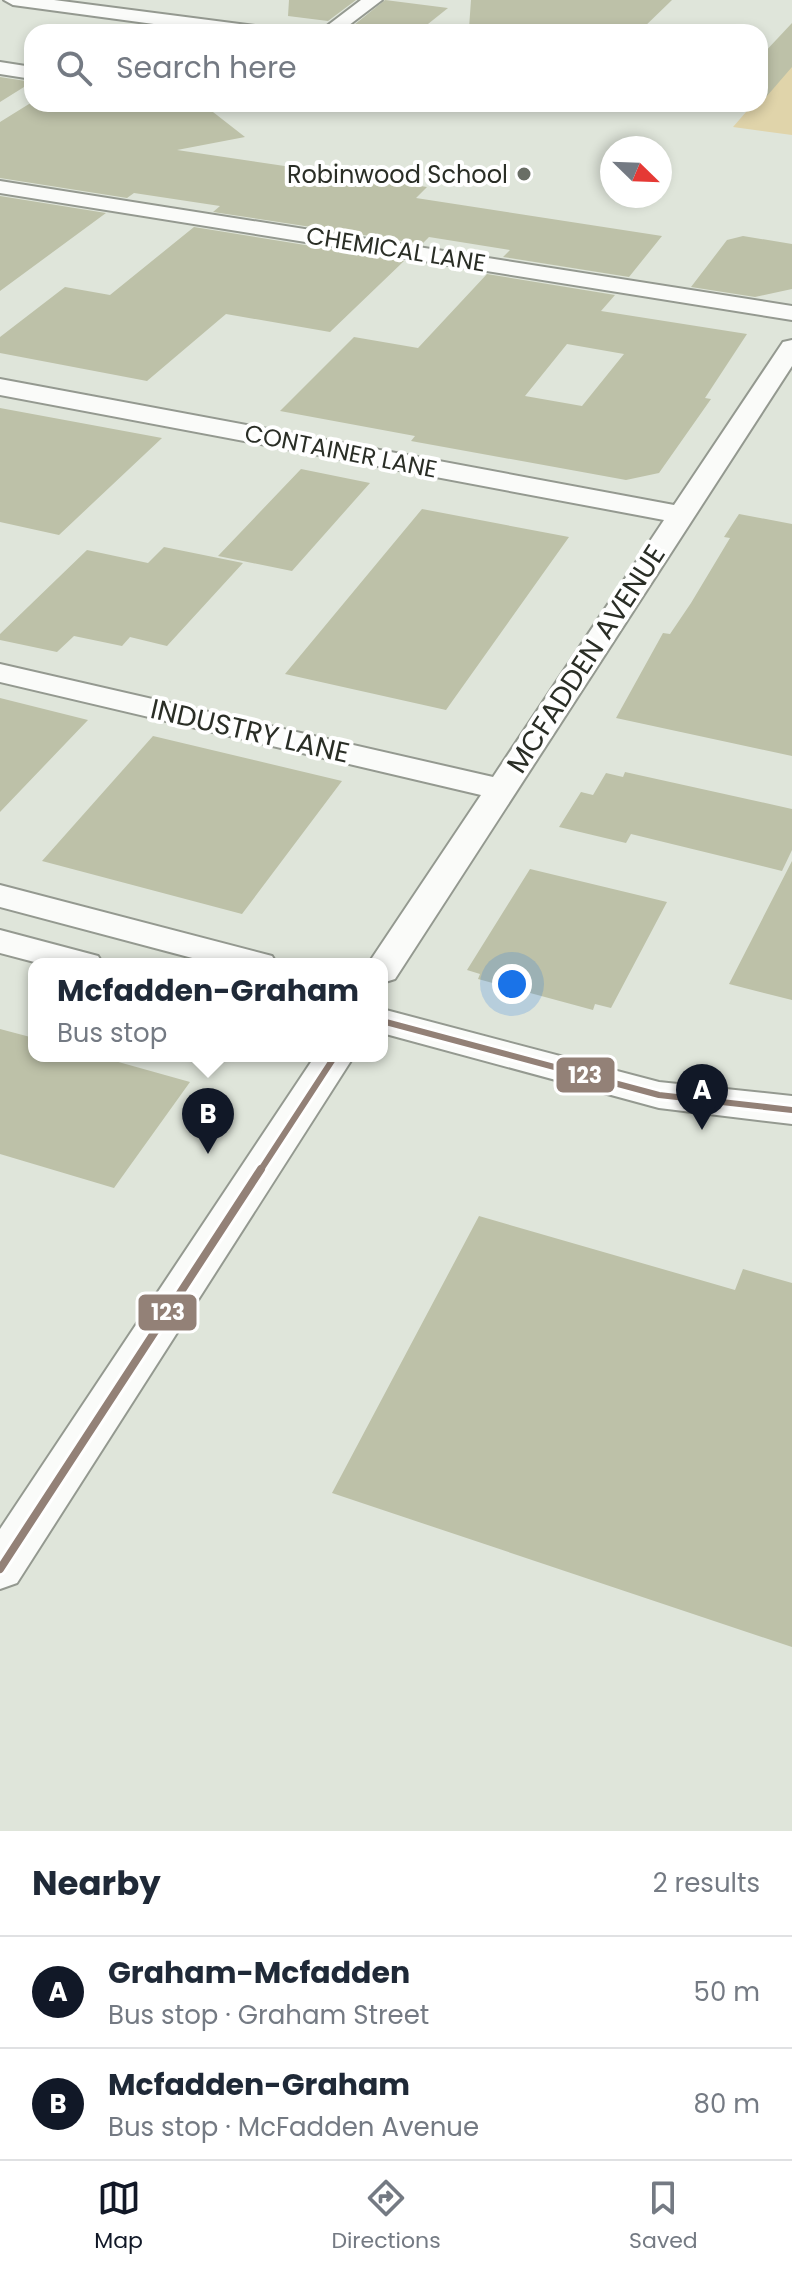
<!DOCTYPE html>
<html lang="en">
<head>
<meta charset="utf-8">
<style>
	body { margin:0; font-family:Poppins,sans-serif; background:#f2f2f3; color:#1f2937 }
	.compass { position:absolute; left:600px; top:136px; width:72px; height:72px; border-radius:50%; background:#fff; box-shadow:0 4px 12px #0003; rotate:113deg }
	.you { position:absolute; left:512px; top:984px; width:28px; height:28px; margin:-20px; border:6px solid #fff; border-radius:50%; background:#1a73e8; box-shadow:0 0 0 12px #1a73e833 }
	.badge { display:grid; place-items:center; width:52px; height:52px; border-radius:50%; background:#111827; color:#fff; font-size:26px; font-weight:700 }
	.pin { position:absolute; translate:-50% -66px; filter:drop-shadow(0 2px 4px #0008) }
	.pin::after { content:''; position:absolute; top:42px; width:28px; height:24px; background:inherit; clip-path:polygon(0 0,100% 0,50% 100%) }
	.popup { position:absolute; left:28px; top:958px; width:360px; height:104px; box-sizing:border-box; display:grid; place-content:center; border-radius:16px; background:#fff; filter:drop-shadow(0 2px 6px #0005); font-size:26px; white-space:nowrap; color:#747a83 }
	.popup b { font-size:30px; color:#1f2937 }
	.popup::after { content:''; position:absolute; left:50%; top:100%; margin-left:-16px; border:16px solid transparent; border-top-color:#fff }
	.list { margin:0; padding:0; list-style:none }
	h2 { display:flex; justify-content:space-between; align-items:center; height:104px; margin:0; padding:0 32px; font-size:34px }
	h2 small { font-size:26px; font-weight:400; color:#747a83 }
	.list li { display:grid; grid-template-columns:52px 1fr auto; gap:24px; align-items:center; box-sizing:border-box; height:112px; padding:0 32px; border-top:2px solid #e0e1e3 }
	.list b { display:block; font-size:30px; white-space:nowrap }
	.list p { margin:0; font-size:26px; white-space:nowrap; color:#747a83 }
	.list em { font-size:26px; font-style:normal; color:#747a83 }
	.icon { flex:none; width:44px; height:44px; fill:none; stroke:currentColor; stroke-width:2; stroke-linecap:round; stroke-linejoin:round }
	.map { position:relative; flex:none; width:792px; height:1831px; overflow:hidden }
	.search { position:absolute; background:#fff; box-shadow:0 4px 12px #0003; left:24px; right:24px; top:24px; height:88px; display:flex; align-items:center; gap:20px; box-sizing:border-box; padding:0 28px; border-radius:24px; color:#747a83; font-size:30px }
	.sheet { height:328px; background:#fff }
	nav { display:flex; justify-content:space-around; align-items:center; box-sizing:border-box; height:112px; border-top:2px solid #e0e1e3; background:#fff; font-size:22px; color:#747a83 }
	nav a { display:grid; justify-items:center; gap:4px }
	nav .on { color:#111827 }
	.map>svg:first-child { display:block }
	.green { fill:#e0d4aa }
	.building { fill:#bdc1a8; fill-rule:evenodd }
	.lines { fill:none; stroke-linecap:round; stroke-linejoin:round }
	.minor-casing { stroke:#949990; stroke-width:4 }
	.minor { fill:#fafbf9; fill-rule:evenodd }
	.bus-1-far1-casing { stroke:#fff; stroke-width:12 }
	.bus-1-casing { stroke:#fff; stroke-width:14 }
	.bus-1-far1 { stroke:#938177; stroke-width:6 }
	.bus-1 { stroke:#938177; stroke-width:8 }
	.poi-dot { fill:#696e65; stroke:#fff; stroke-width:3 }
	.labels { text-anchor:middle; dominant-baseline:central; stroke-width:8; stroke-linejoin:round; paint-order:stroke }
	.far-poi-label { font-size:24px; fill:#2a2e26; stroke:#fff; text-anchor:end }
	.far-street-label { font-size:24px; fill:#2a2e26; stroke:#fff }
	.street-label { font-size:28px; fill:#2a2e26; stroke:#fff }
	.line-badge { stroke:#fff; stroke-width:3 }
	.badge-label { font-size:22px; text-anchor:middle; font-weight:bold; fill:#fff }
</style>
</head>
<body>
<div class="map">
<svg width="792" height="1831" viewBox="0 0 792 1831">
	<rect width="100%" height="100%" fill="#dfe5da"/>
	<path class="green" d="M792 59V135L733 127 753 104H760Z"/>
	<path class="building" d="M289 0H356L328 21 288 16Z
		M385 0 448 8 418 32H375L380 28 354 25Z
		M471 0H672L639 32H500L469 28Z
		M792 23V67L760 104V57Z
		M0 77 32 82 0 102Z
		M29 104H157L213 112 245 137 177 150 427 187 416 198 662 236 629 277 503 257 510 250 429 237 422 244 213 212 220 206 134 193 127 198 0 178V122Z
		M0 196 106 213 0 291Z
		M194 227 404 261 330 332 226 314 147 381 0 353V337L65 287 110 295Z
		M743 236 792 244V289L755 297 691 287 727 240Z
		M487 274 615 295 601 311 747 334 705 398 711 399 659 473 626 480 411 441 415 436 280 411 354 337 418 348ZM567 344 624 354 582 406 525 396Z
		M0 408 162 438 59 535 0 522Z
		M301 469 370 483 292 571 218 556Z
		M422 509 569 537 446 710 285 674Z
		M739 514 792 524V756L616 718 663 633 670 634 691 603 730 538 724 537Z
		M164 547 243 563 167 646 130 637 122 646 74 636 57 652 0 640V634L87 550 148 563Z
		M0 698 88 720 0 812Z
		M153 736 342 781 242 914 42 861Z
		M625 772 792 809V850L782 871 631 834 626 843 559 827 581 792 593 795 606 773 623 777Z
		M792 861V1000L729 984Z
		M530 869 667 902 611 1008 595 1004 593 1010 478 979 480 974 467 970Z
		M0 1029 34 1038V1056H97L190 1082 114 1188 0 1154Z
		M479 1216 735 1290 743 1269 792 1283V1647L332 1493Z"/>
	<g class="lines">
		<g class="minor-casing">
			<path id="minor" d="M4 0H54L255 26 264 32H213L13 5Z
				M361 0H382L340 32H319Z
				M0 62 32 67V79L0 74Z
				M0 181 792 306V320L0 193Z
				M792 340V366L395 979 382 983V964H368L481 795 0 682V664L493 777 664 520 0 395V379L674 505 783 342Z
				M0 885 272 956 277 964H215L0 907Z
				M0 930 98 956 103 964H42L0 953Z
				M382 1009 659 1082 792 1096V1124L659 1108 382 1033Z
				M315 1056H354L17 1583 0 1589V1529Z"/>
		</g>
		<use href="#minor" class="minor"/>
		<g class="bus-1-far1-casing">
			<path id="bus-1-far1" d="M382 1021 659 1095 792 1110
				M260 1171 335 1056"/>
		</g>
		<g class="bus-1-casing">
			<path id="bus-1" d="M0 1569 261 1169"/>
		</g>
		<use href="#bus-1-far1" class="bus-1-far1"/>
		<use href="#bus-1" class="bus-1"/>
	</g>
	<circle class="poi-dot" cx="524" cy="174" r="8"/>
	<g class="labels">
		<g class="far-poi-label">
			<text x="508" y="174">Robinwood School</text>
		</g>
		<g class="far-street-label">
			<text transform="translate(396 249) rotate(9)">CHEMICAL LANE</text>
			<text transform="translate(341 451) rotate(11)">CONTAINER LANE</text>
		</g>
		<g class="street-label">
			<text transform="translate(586 659) rotate(-57)">MCFADDEN AVENUE</text>
			<text transform="translate(250 731) rotate(13)">INDUSTRY LANE</text>
		</g>
	</g>
	<g class="line-badge">
		<rect x="555" y="1056" width="61" height="38" rx="8" fill="#938177"/>
		<rect x="137" y="1293" width="61" height="39" rx="8" fill="#938177"/>
	</g>
	<g class="badge-label">
		<text x="585" y="1083">123</text>
		<text x="168" y="1320">123</text>
	</g>
</svg>
<svg class="compass" viewBox="-18 -18 36 36"><path d="M0-13l5 13h-10z" fill="#e53935"/><path d="M0 13l5-13h-10z" fill="#747a83"/></svg>
<div class="you"></div>
<div class="pin badge" style="left:702px;top:1130px">A</div>
<div class="pin badge" style="left:208px;top:1154px">B</div>
<div class="popup"><b>Mcfadden-Graham</b>Bus stop</div>
<div class="search"><svg class="icon" aria-label="search" viewBox="0 0 24 24"><circle cx="10" cy="10" r="6"/><path d="M15 15l6 6"/></svg>Search here</div>
</div>
<section class="sheet">
<h2>Nearby<small>2 results</small></h2>
<ul class="list">
<li><span class="badge">A</span><div><b>Graham-Mcfadden</b><p>Bus stop · Graham Street</p></div><em>50 m</em></li>
<li><span class="badge">B</span><div><b>Mcfadden-Graham</b><p>Bus stop · McFadden Avenue</p></div><em>80 m</em></li>
</ul>
</section>
<nav>
<a class="on"><svg class="icon" aria-label="map" viewBox="0 0 24 24"><path d="M3 6l6-2 6 2 6-2v14l-6 2-6-2-6 2zM9 4v14M15 6v14"/></svg>Map</a>
<a><svg class="icon" aria-label="directions" viewBox="0 0 24 24"><path d="M12 3l9 9-9 9-9-9zM9 14v-3h6M13 9l2 2-2 2"/></svg>Directions</a>
<a><svg class="icon" aria-label="saved" viewBox="0 0 24 24"><path d="M7 4h10v16l-5-4-5 4z"/></svg>Saved</a>
</nav>
</body>
</html>
